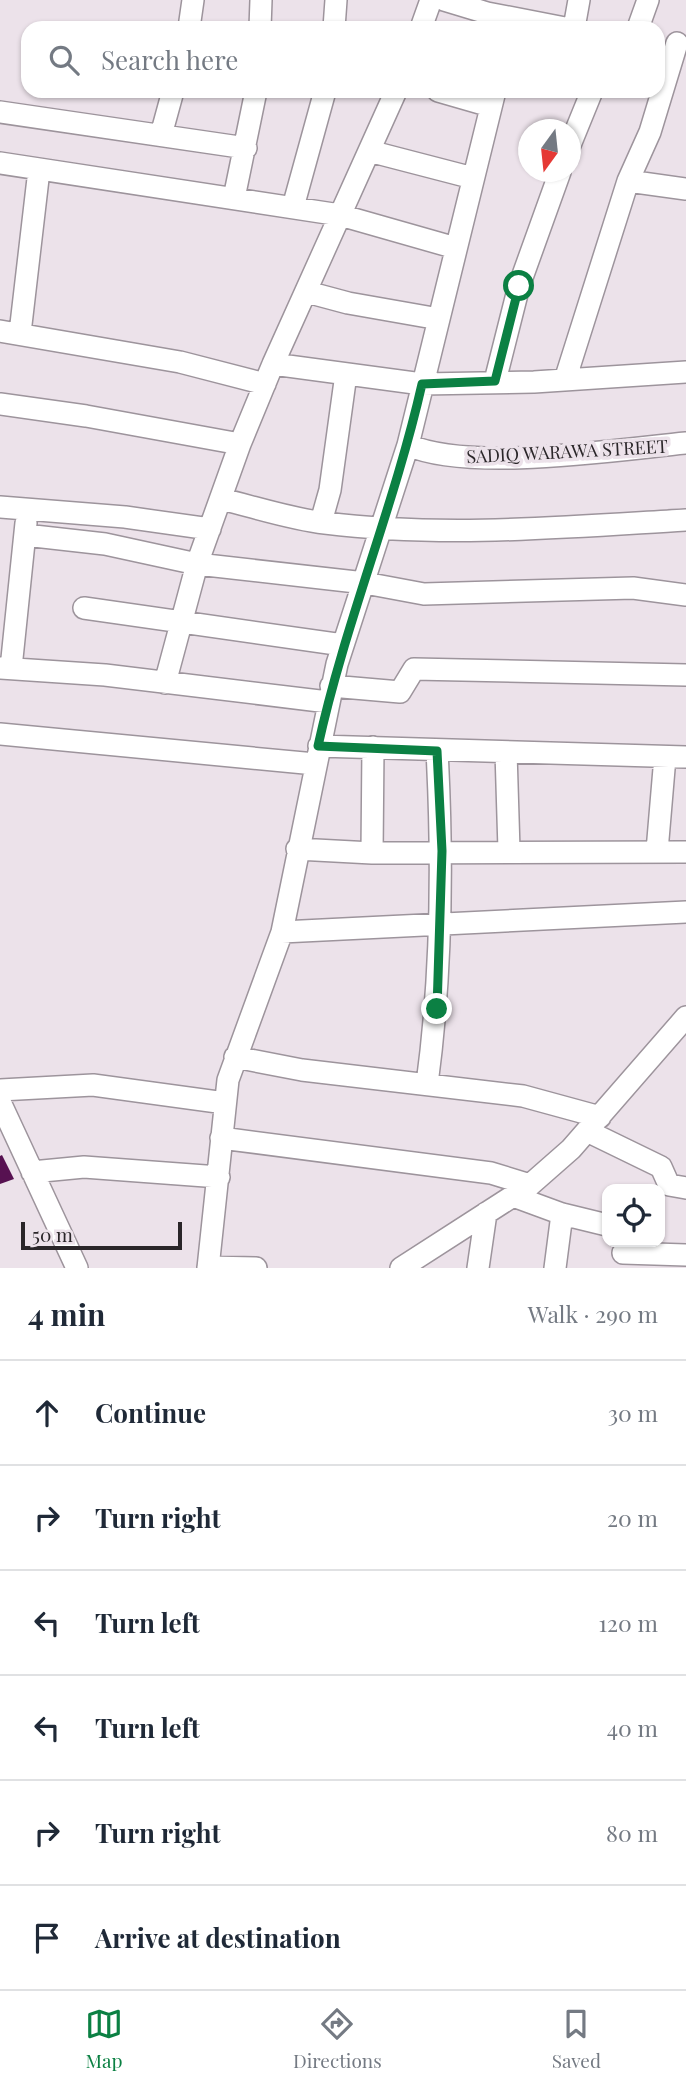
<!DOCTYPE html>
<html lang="en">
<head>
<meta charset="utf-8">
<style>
	body { margin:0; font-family:"Playfair Display",serif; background:#f6f6f7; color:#1f2937 }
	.controls { position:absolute; right:21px; bottom:21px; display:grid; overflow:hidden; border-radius:14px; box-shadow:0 2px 5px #0004 }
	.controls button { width:63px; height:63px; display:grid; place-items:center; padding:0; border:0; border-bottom:2px solid #e0e1e3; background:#fff; color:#1f2937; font:35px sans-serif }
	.compass { position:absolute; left:518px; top:119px; width:63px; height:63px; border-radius:50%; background:#fff; box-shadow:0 2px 5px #0004; rotate:195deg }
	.scale { position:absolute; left:21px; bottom:18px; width:161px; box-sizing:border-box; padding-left:7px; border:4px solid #2a2629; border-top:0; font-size:19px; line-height:24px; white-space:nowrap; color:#2a2629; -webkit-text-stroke:5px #ece2ea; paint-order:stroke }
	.stop { position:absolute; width:21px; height:21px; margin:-16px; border:5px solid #0b8043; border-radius:50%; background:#fff }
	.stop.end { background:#0b8043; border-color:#fff; box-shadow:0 2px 7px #0008 }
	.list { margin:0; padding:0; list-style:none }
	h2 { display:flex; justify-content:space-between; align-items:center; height:91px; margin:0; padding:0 28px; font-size:30px }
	h2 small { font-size:23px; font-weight:400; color:#747a83 }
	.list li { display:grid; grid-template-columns:46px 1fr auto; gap:21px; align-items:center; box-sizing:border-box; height:105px; padding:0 28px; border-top:2px solid #e0e1e3 }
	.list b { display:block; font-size:26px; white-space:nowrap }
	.list em { font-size:23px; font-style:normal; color:#747a83 }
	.icon { flex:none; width:38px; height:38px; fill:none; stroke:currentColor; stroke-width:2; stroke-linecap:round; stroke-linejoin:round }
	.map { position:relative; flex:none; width:686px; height:1268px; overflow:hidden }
	.search { position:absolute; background:#fff; box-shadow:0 2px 5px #0004; left:21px; right:21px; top:21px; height:77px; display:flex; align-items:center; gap:18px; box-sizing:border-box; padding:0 24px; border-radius:21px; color:#747a83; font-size:26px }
	.sheet { height:721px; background:#fff }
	nav { display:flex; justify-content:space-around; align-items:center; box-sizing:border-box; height:98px; border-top:2px solid #e0e1e3; background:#fff; font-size:19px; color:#747a83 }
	nav a { display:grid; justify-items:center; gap:4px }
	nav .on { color:#0b8043 }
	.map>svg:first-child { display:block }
	.building { fill:#571151 }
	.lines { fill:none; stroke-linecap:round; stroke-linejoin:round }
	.minor-casing { stroke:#9d949c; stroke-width:24 }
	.minor { stroke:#fff; stroke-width:21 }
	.route { stroke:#0b8043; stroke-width:9 }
	.labels { text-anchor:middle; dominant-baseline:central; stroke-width:7; stroke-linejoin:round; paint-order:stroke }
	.street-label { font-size:18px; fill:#2a2629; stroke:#ece2ea }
</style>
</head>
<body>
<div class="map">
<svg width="686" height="1268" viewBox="0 0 686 1268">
	<rect width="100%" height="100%" fill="#ece2ea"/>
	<path class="building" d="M2 1155 14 1179 0 1184V1156Z"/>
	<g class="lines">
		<g class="minor-casing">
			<path id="minor" d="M444 0 487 13 565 28
				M189 28 193 0
				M260 28 261 0
				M334 28 336 0
				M421 28 431 0
				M574 28 579 0
				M638 28 648 0
				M438 91 490 106
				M0 112 246 148
				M161 135 173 91
				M570 145 592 91
				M369 151 473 178
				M0 163 340 215 456 248
				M628 181 686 189
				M234 198 256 91
				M293 207 325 91
				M307 292 348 303 439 319
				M0 331 180 362 265 384
				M20 333 39 170
				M273 364 422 384 534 382 686 372
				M565 380 628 181 650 132 677 43
				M495 381 519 286 560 172
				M0 404 86 416 240 444
				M408 445C470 472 615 450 686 443
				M221 499C255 507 290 519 325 523 444 538 567 527 686 520
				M0 507 125 517 210 529
				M321 522 330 490 346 374
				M25 535 105 544 197 564 365 583 424 594 633 588 686 595
				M84 608 343 645
				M0 668 105 675 328 702
				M11 668 26 523
				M165 683 197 564 240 444 273 364 396 91
				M331 686 400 692 414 669 686 675
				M0 734 315 764
				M319 746 686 757
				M506 752 509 850
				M297 849 372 853 686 852
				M657 851 665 757
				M372 853 373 747
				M282 932 686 912
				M235 1057 302 1070 523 1096 600 1117
				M427 1084C442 973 443 863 437 751
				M0 1090 93 1085 225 1103
				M0 1102 77 1268
				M587 1131 661 1167 669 1185 686 1188
				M221 1138 491 1173 530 1185
				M32 1172 84 1167 219 1177
				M513 1196 562 1214 607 1225
				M623 1253 686 1255
				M208 1267 256 1268
				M208 1268 228 1080 282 932 337 664 408 445 495 91
				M401 1268 530 1185 571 1149 686 1017
				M478 1268 486 1213
				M555 1268 562 1214"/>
		</g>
		<use href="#minor" class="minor"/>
	</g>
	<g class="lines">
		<path class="route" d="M437 1009 442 851 437 751 318 746C345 623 394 507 422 384L495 381 519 286"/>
	</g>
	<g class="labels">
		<g class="street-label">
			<text transform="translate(567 451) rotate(-3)">SADIQ WARAWA STREET</text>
		</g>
	</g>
</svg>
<div class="controls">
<button><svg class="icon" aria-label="locate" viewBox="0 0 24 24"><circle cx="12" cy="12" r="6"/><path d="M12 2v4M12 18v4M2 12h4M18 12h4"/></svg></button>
</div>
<svg class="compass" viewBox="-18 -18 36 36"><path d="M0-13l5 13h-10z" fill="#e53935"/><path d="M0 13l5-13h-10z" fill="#747a83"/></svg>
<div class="scale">50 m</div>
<div class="stop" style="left:519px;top:286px"></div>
<div class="stop end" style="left:437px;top:1009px"></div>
<div class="search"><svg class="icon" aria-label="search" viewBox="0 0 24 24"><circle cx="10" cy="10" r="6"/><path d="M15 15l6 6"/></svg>Search here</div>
</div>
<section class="sheet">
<h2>4 min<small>Walk · 290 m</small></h2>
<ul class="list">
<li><svg class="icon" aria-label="ahead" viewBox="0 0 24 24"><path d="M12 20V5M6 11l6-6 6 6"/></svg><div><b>Continue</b></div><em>30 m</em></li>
<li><svg class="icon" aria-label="right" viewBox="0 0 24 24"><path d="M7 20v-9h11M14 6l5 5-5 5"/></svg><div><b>Turn right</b></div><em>20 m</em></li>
<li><svg class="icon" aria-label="left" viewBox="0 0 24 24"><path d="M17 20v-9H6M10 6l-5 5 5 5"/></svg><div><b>Turn left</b></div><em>120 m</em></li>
<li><svg class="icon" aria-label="left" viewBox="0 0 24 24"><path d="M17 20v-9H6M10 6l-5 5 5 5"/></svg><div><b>Turn left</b></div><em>40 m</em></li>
<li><svg class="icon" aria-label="right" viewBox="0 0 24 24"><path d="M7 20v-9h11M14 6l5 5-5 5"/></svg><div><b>Turn right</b></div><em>80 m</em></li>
<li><svg class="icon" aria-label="arrive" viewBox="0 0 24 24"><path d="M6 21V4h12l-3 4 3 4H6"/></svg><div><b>Arrive at destination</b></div></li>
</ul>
</section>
<nav>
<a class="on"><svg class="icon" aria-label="map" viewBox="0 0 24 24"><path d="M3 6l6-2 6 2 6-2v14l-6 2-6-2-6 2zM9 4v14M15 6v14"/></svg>Map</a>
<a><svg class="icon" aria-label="directions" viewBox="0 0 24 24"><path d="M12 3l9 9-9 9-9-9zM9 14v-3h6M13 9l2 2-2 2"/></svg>Directions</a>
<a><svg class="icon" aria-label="saved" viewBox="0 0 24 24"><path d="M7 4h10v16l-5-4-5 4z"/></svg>Saved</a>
</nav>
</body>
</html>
